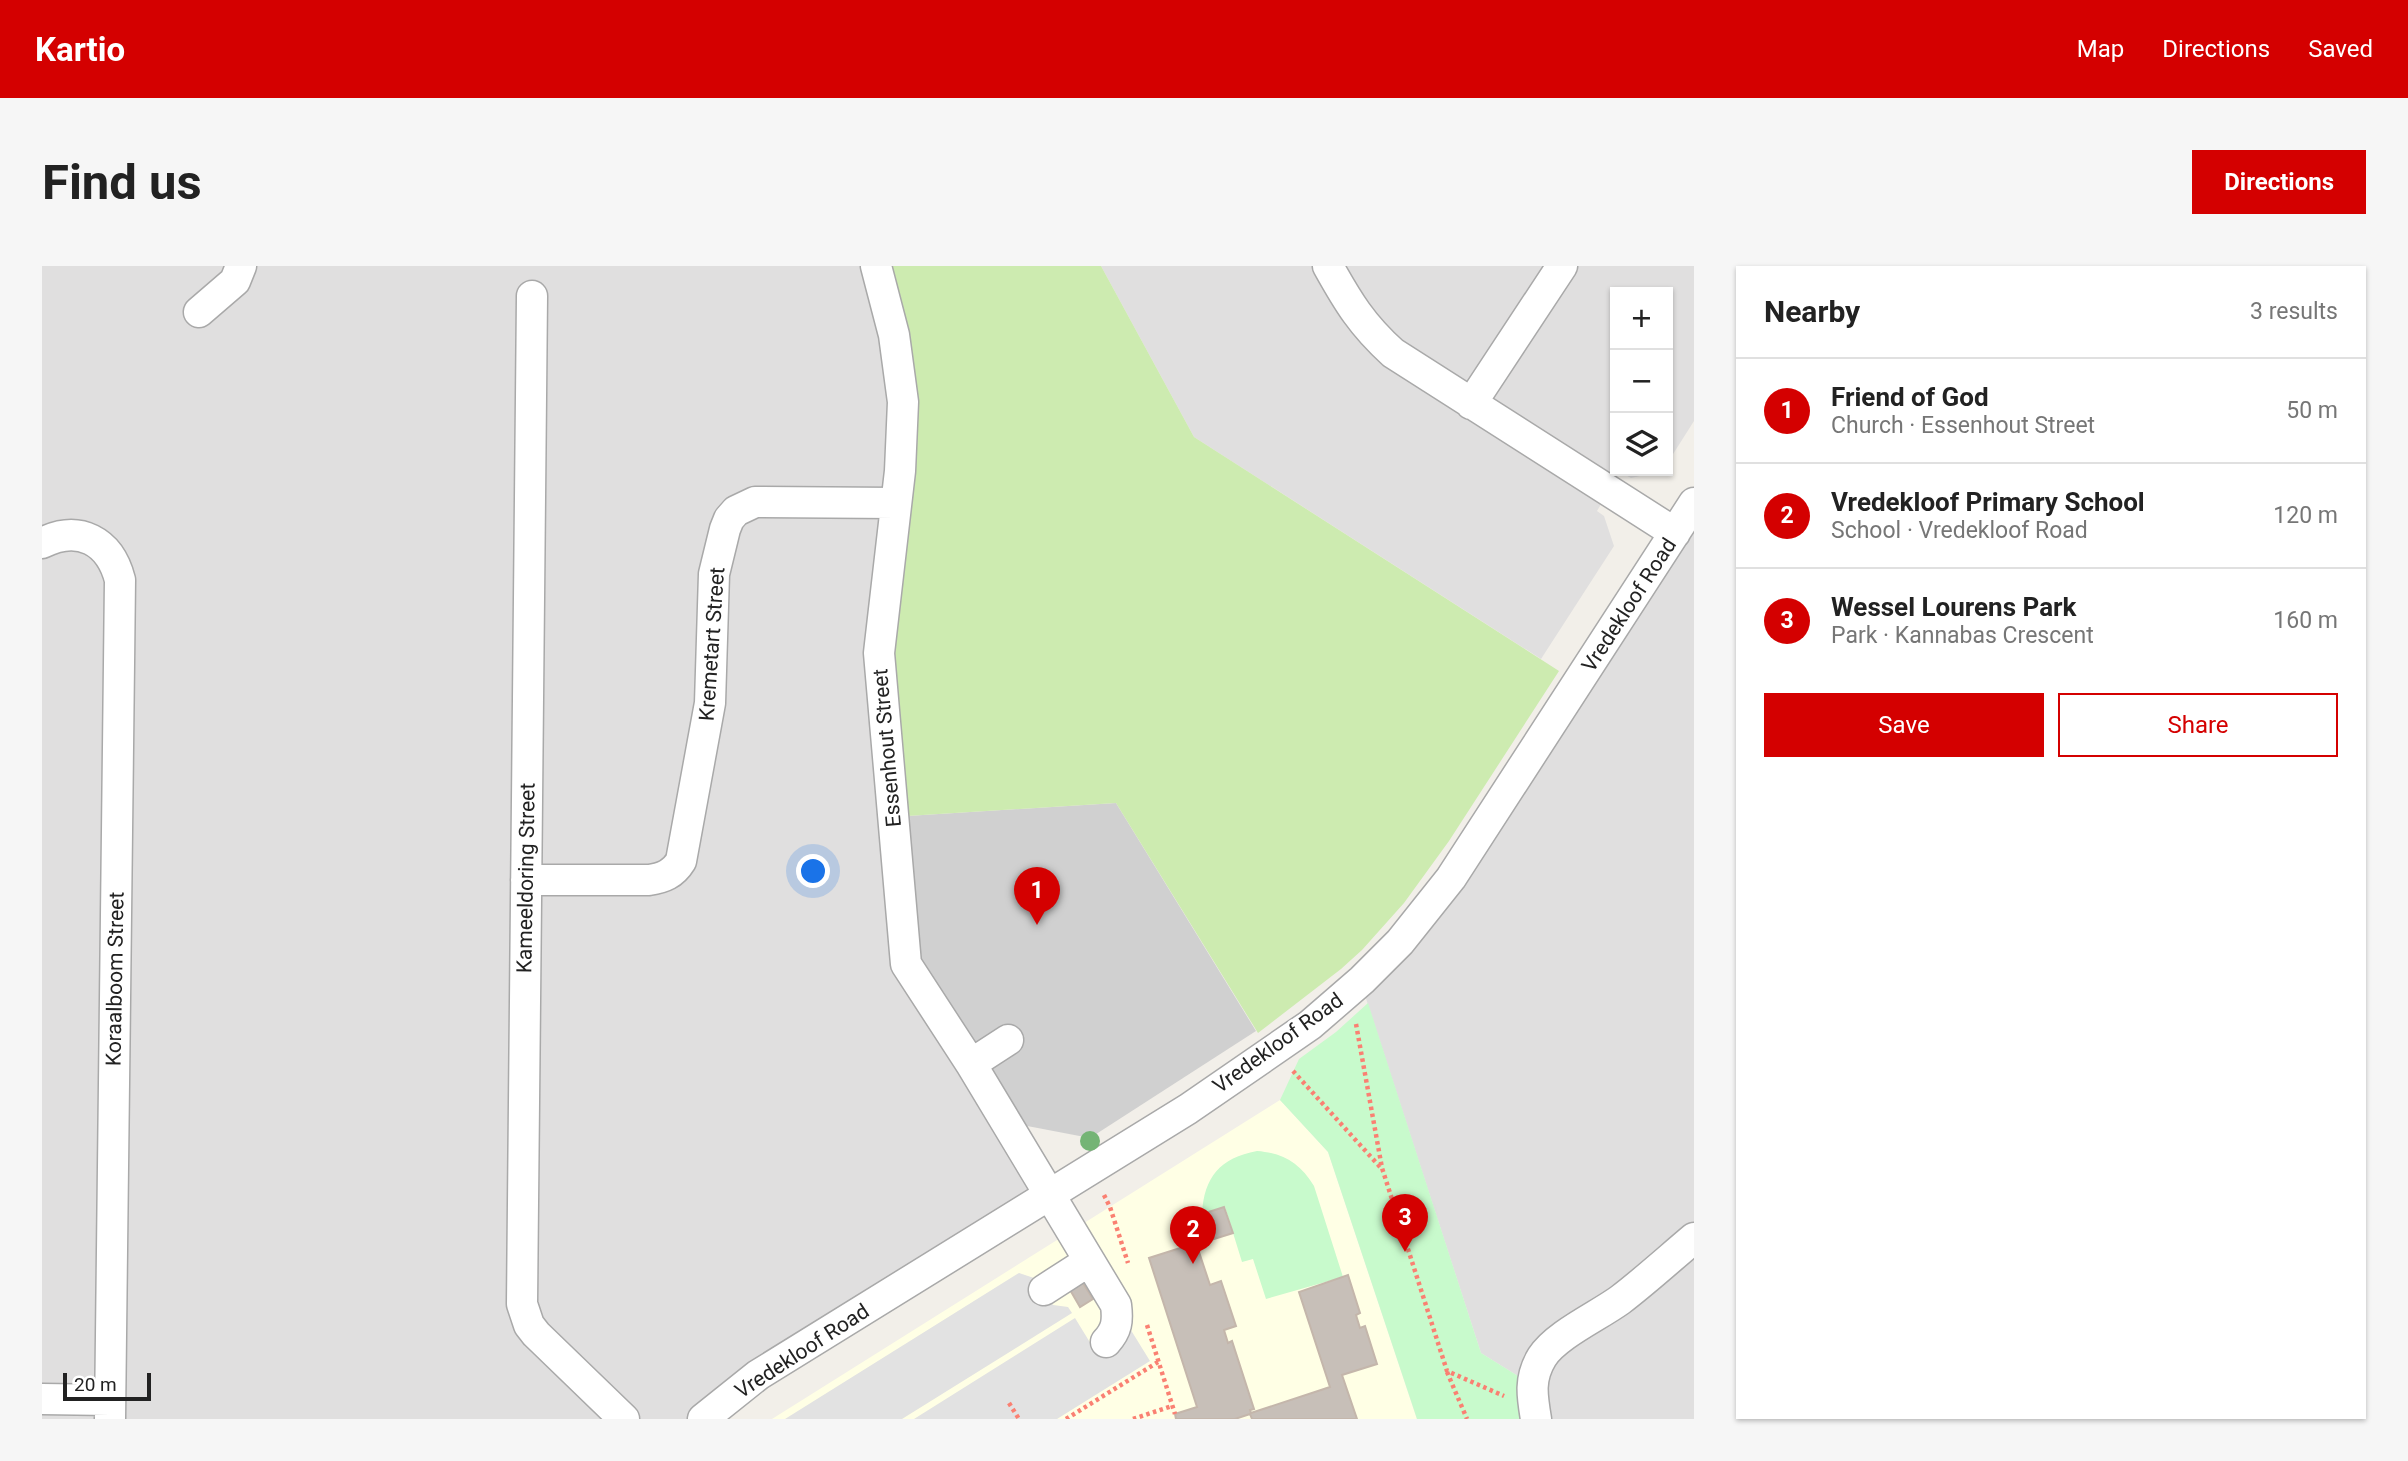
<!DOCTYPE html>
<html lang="en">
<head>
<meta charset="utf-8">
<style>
	body { margin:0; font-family:Roboto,sans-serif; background:#f6f6f6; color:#222 }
	.controls { position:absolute; right:21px; top:21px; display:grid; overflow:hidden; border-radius:0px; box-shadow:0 2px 5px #0004 }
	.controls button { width:63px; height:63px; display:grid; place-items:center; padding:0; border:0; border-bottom:2px solid #e0e0e0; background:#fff; color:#222; font:35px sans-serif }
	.scale { position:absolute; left:21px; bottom:18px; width:88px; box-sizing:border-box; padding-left:7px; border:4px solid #222; border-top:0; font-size:19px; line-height:24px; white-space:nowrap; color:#222; -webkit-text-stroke:5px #fff; paint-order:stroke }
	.you { position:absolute; left:772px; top:606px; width:24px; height:24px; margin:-18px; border:5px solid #fff; border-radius:50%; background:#1a73e8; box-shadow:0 0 0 10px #1a73e833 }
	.badge { display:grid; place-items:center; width:46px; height:46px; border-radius:50%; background:#d40000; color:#fff; font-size:23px; font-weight:700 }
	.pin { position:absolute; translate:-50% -58px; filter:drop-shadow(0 2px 4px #0008) }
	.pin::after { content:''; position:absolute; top:37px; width:24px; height:21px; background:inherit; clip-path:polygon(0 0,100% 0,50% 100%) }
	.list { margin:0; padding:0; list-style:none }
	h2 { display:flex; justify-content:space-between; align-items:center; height:91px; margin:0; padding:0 28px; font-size:30px }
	h2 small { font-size:23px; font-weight:400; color:#767676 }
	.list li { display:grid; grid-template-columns:46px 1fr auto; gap:21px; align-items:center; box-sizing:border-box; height:105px; padding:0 28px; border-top:2px solid #e0e0e0 }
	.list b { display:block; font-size:26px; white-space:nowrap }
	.list p { margin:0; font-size:23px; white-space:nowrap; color:#767676 }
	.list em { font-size:23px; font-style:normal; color:#767676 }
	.actions { display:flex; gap:14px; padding:21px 28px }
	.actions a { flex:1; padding:16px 0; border:2px solid #d40000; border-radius:0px; text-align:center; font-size:24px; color:#d40000 }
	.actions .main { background:#d40000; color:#fff }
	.icon { flex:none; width:38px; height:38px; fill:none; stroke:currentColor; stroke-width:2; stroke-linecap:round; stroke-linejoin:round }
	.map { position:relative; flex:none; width:1652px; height:1153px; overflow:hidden; border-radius:0px }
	header { display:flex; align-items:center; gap:42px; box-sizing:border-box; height:98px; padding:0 35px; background:#d40000; color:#fff }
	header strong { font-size:33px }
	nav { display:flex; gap:38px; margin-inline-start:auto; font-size:24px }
	.intro { display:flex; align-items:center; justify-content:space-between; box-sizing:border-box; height:168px; padding:0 42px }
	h1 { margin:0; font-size:49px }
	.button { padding:18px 32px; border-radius:0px; background:#d40000; color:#fff; font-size:24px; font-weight:700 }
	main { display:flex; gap:42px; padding:0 42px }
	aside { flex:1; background:#fff; border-radius:0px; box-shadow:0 2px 5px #0004 }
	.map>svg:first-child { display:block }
	.residential { fill:#e0dfdf }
	.education { fill:#ffffe5 }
	.religious { fill:#d0d0d0 }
	.grass { fill:#cdebb0 }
	.park { fill:#c8facc }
	.parking { fill:#e2e2e2 }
	.building { fill:#c7bfb8; stroke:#c4b6ab; stroke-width:2 }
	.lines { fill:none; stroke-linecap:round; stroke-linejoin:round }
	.minor-casing { stroke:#a9a9a9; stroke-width:33 }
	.path { stroke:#fa8072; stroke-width:4.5; stroke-dasharray:3.5 3.5; stroke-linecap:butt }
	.minor { stroke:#fff; stroke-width:30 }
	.tree { fill:#74b475 }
	.labels { text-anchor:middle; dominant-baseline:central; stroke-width:5; stroke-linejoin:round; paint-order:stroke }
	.street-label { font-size:21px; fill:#222; stroke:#fff }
</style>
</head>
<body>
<header>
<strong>Kartio</strong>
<nav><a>Map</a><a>Directions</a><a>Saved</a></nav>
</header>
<div class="intro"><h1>Find us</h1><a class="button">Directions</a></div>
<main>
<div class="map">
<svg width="1652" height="1153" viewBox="0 0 1652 1153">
	<rect width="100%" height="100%" fill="#f2efe9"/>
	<path class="residential" d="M0 0H831L849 66 858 671 1006 927 655 1153H0Z
		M1059 0H1652V155L1626 196V26H1573V205H1620L1589 212 1578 206 1555 245 1562 250 1572 280 1499 393 1152 171Z
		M1652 230V1153H1491L1488 1114 1476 1110 1439 1087 1318 714 1359 671Z"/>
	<path class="education" d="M1238 834 1286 886 1375 1153H730Z"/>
	<path class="religious" d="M1074 537 1214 765 1048 872 980 859 877 696 865 550Z"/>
	<path class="grass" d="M848 0H1059L1152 171 1517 405 1407 575 1362 637 1320 684 1299 703 1216 767 1074 537 865 550 851 399 854 345 871 227 875 162 873 122Z"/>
	<path class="park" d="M1326 737 1439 1087 1476 1110V1144L1479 1153H1375L1286 886 1238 834 1257 793 1294 766Z
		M1215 885C1241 887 1258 897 1272 920L1301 1011 1224 1033 1211 993 1200 996 1183 941 1160 948C1162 911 1178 892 1215 885Z"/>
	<path class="parking" d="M977 1007 995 1013 1011 1039 1026 1041 1030 1047 860 1153H743Z
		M1033 1052 1052 1083 1087 1061 1108 1095 1015 1153H872Z"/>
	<path class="building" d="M1182 941 1191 967 1156 978 1148 952Z
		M1154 977 1168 1019 1179 1015 1194 1060 1182 1064 1186 1077 1190 1075 1212 1143 1208 1144 1209 1147 1288 1121 1257 1026 1306 1009 1318 1047 1314 1049 1318 1062 1323 1060 1335 1098 1300 1109 1315 1153H1210L1208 1148 1193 1153H1134L1133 1148 1155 1141 1107 992Z
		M1039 1014 1051 1033 1038 1041 1027 1022Z"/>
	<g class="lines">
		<g class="minor-casing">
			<path id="minor" d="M834 0 852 69 861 136 858 205 837 387 864 698 929 798 1074 1039C1076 1055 1075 1064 1064 1076
				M1286 0C1306 36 1320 59 1351 87L1633 267
				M490 30 480 1038 487 1059 494 1068 582 1153
				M157 46 193 15 199 0
				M1429 138 1520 0
				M0 277C37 258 68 275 78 314L68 1153
				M484 614H607C621 612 631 608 639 595L668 437 672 308 683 263 687 253 694 245 713 236 853 237
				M929 798 966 774
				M1002 1024 1047 995
				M0 1133 68 1134
				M661 1153 716 1109 1146 843 1268 759 1320 714 1358 676 1409 612 1652 237
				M1494 1153C1490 1130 1487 1112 1500 1091 1514 1069 1556 1050 1578 1034 1603 1015 1627 993 1652 972"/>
		</g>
		<path class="path" d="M1314 758 1340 902 1405 1105 1462 1130
			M1251 805 1339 902
			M1062 929 1068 941 1086 997
			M1105 1059 1133 1148
			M1405 1106 1425 1153
			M967 1137 977 1153
			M1024 1153 1116 1096
			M1091 1153 1130 1140"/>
		<use href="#minor" class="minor"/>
	</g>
	<circle class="tree" cx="1048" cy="875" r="10"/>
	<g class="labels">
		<g class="street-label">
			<text transform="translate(1587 339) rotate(-57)">Vredekloof Road</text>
			<text transform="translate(670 378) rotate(-86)">Kremetart Street</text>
			<text transform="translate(845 482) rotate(-95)">Essenhout Street</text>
			<text transform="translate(484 612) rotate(-89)">Kameeldoring Street</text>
			<text transform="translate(73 713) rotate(-89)">Koraalboom Street</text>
			<text transform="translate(1236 777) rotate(-36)">Vredekloof Road</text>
			<text transform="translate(760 1085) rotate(-33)">Vredekloof Road</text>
		</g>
	</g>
</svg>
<div class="controls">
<button>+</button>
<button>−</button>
<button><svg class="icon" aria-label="layers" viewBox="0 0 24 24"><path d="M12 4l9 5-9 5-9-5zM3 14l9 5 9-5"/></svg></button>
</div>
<div class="scale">20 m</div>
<div class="you"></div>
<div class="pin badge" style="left:995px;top:659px">1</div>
<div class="pin badge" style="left:1151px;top:998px">2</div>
<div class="pin badge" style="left:1363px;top:986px">3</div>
</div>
<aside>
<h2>Nearby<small>3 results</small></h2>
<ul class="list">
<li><span class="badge">1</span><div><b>Friend of God</b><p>Church · Essenhout Street</p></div><em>50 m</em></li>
<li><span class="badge">2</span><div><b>Vredekloof Primary School</b><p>School · Vredekloof Road</p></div><em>120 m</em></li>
<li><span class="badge">3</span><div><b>Wessel Lourens Park</b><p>Park · Kannabas Crescent</p></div><em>160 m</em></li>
</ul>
<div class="actions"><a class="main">Save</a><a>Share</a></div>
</aside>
</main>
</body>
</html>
